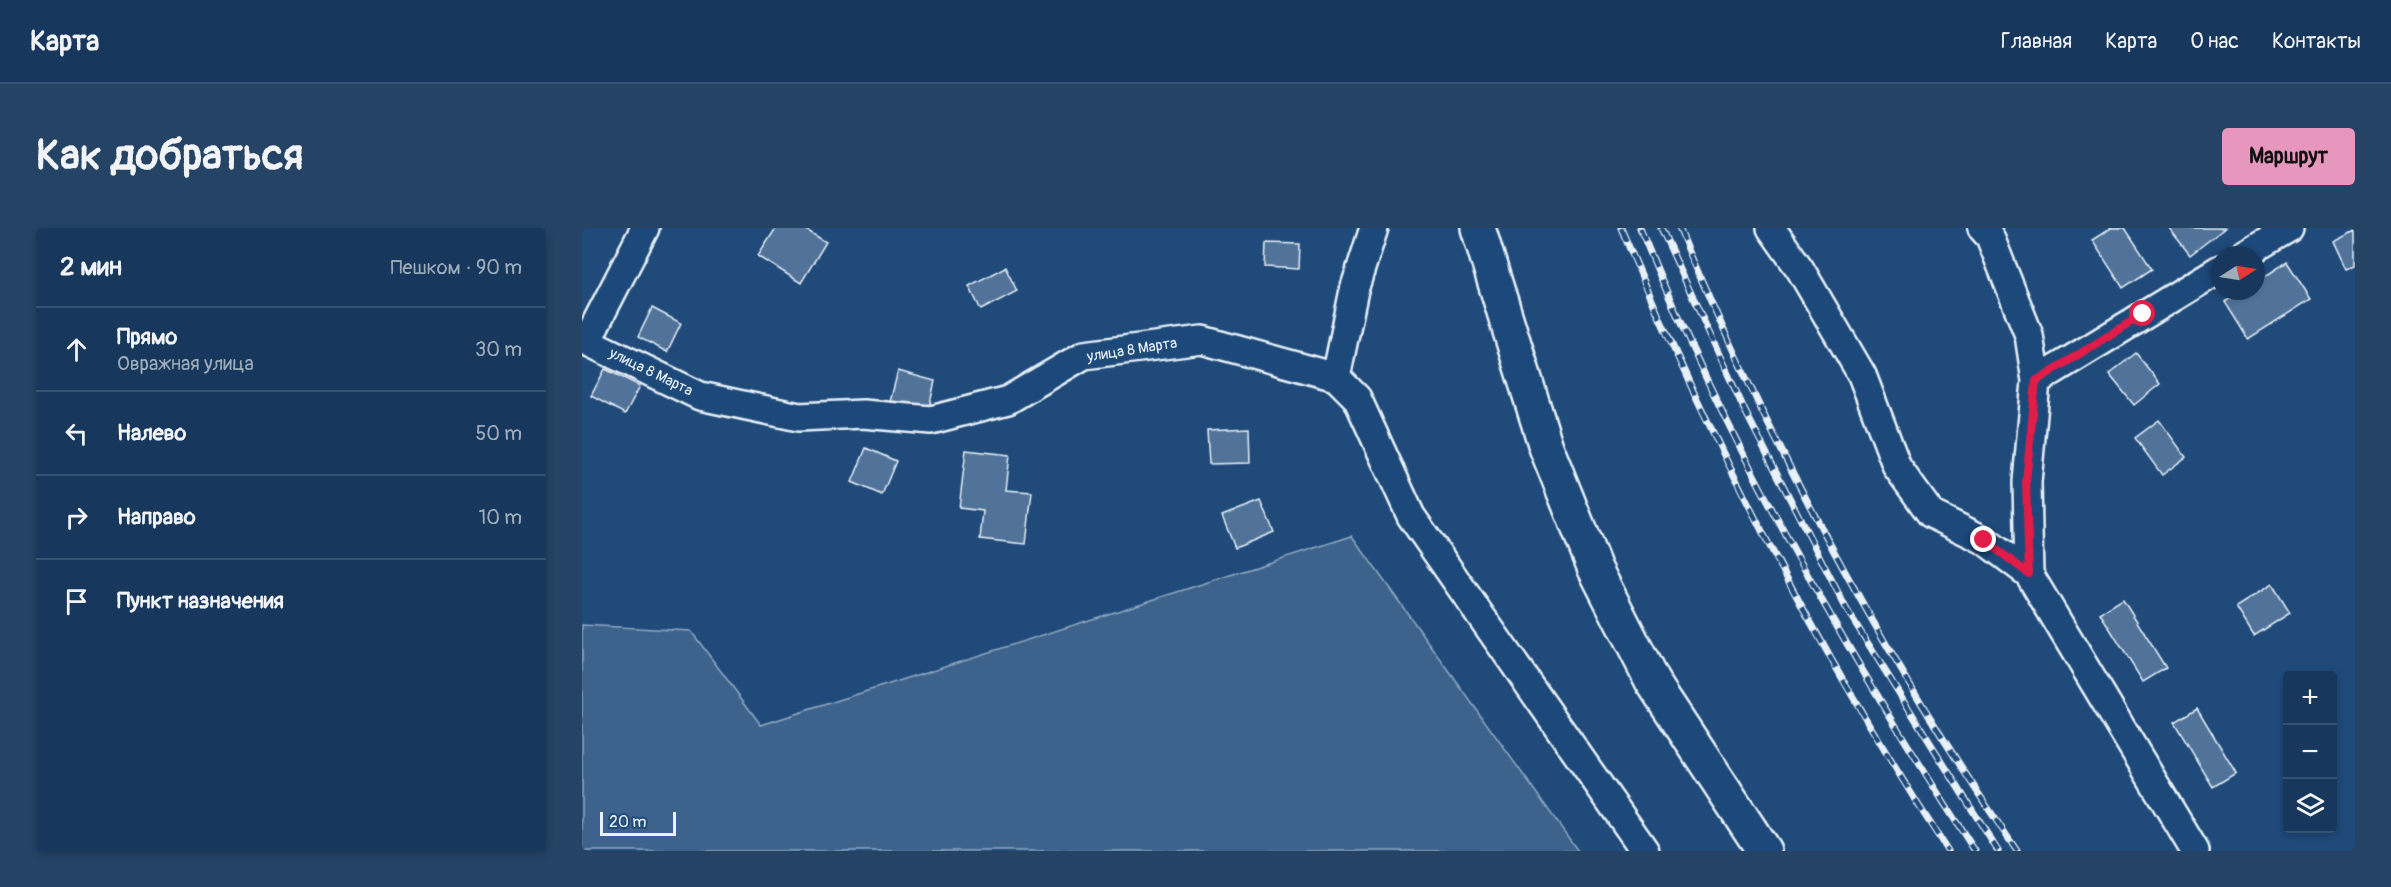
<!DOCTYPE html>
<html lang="ru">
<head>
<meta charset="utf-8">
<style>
	body { margin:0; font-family:Pangolin,sans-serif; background:#244365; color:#f1f3f6 }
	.controls { position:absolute; right:18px; bottom:18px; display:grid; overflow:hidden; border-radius:6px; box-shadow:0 3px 9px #0003 }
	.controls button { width:54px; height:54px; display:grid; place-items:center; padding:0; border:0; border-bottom:2px solid #365272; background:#17385c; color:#f1f3f6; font:30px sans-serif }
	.compass { position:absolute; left:1629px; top:18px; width:54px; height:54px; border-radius:50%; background:#17385c; box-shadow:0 3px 9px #0003; rotate:78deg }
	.scale { position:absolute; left:18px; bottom:15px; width:76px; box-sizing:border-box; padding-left:6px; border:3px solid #e8f1f8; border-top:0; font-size:16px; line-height:21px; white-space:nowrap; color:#e8f1f8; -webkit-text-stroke:4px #1f4a7a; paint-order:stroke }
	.stop { position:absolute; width:18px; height:18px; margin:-14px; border:4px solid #e11d48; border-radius:50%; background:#fff }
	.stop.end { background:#e11d48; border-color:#fff; box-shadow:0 2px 6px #0008 }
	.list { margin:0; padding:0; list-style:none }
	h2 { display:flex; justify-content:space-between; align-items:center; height:78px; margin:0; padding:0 24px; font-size:26px }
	h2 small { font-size:20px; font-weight:400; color:#9eacbb }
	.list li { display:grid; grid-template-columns:39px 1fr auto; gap:18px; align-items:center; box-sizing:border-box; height:84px; padding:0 24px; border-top:2px solid #365272 }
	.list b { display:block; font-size:22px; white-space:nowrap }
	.list p { margin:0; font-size:20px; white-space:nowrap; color:#9eacbb }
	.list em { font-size:20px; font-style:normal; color:#9eacbb }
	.icon { flex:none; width:33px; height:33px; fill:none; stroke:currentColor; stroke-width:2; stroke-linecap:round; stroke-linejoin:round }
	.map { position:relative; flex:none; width:1773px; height:623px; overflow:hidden; border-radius:6px }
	header { display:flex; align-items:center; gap:36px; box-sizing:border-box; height:84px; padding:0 30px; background:#17385c; border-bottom:2px solid #365272 }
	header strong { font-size:28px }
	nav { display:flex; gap:33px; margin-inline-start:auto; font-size:21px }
	.intro { display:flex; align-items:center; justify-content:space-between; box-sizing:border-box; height:144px; padding:0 36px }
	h1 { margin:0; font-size:42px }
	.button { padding:15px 27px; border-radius:6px; background:#e797bd; color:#111; font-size:21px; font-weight:700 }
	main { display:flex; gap:36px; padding:0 36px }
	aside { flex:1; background:#17385c; border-radius:6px; box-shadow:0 3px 9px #0003 }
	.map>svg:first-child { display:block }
	.green { fill:#3c628c; stroke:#92aac2; stroke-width:1.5 }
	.building { fill:#517399; stroke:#e8f1f8; stroke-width:1.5 }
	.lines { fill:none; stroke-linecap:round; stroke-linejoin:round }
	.minor-casing { stroke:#e8f1f8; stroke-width:32 }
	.secondary-casing { stroke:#e8f1f8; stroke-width:38 }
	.minor { stroke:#1f4a7a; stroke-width:27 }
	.secondary { stroke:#1f4a7a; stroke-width:33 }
	.rail-casing { stroke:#e8f1f8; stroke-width:7 }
	.rail { stroke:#1f4a7a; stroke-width:4.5; stroke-dasharray:14; stroke-linecap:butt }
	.route { stroke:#e11d48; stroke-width:8 }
	.labels { text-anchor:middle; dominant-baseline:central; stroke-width:5; stroke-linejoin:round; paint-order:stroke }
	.street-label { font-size:15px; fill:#e8f1f8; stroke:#1f4a7a }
</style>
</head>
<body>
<header>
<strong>Карта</strong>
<nav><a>Главная</a><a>Карта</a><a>О нас</a><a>Контакты</a></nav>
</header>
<div class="intro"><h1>Как добраться</h1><a class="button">Маршрут</a></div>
<main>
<aside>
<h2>2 мин<small>Пешком · 90 m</small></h2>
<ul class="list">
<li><svg class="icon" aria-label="ahead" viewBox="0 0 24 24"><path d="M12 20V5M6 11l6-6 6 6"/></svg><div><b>Прямо</b><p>Овражная улица</p></div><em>30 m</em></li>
<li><svg class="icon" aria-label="left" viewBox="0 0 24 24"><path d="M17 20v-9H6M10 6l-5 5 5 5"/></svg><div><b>Налево</b></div><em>50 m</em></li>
<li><svg class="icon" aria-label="right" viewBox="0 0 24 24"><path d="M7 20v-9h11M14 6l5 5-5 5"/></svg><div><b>Направо</b></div><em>10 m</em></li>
<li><svg class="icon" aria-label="arrive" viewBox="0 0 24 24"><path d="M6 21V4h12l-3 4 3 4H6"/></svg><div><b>Пункт назначения</b></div></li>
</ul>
</aside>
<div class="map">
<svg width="1773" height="623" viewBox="0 0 1773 623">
	<rect width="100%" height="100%" fill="#1f4a7a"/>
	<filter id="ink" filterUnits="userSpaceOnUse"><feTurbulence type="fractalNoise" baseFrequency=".0167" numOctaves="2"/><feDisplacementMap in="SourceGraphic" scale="12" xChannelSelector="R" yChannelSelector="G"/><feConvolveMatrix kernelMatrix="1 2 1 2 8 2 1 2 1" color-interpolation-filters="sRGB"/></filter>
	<g filter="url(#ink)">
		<path class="green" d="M770 308 996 623H0V397L109 403 179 497Z"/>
		<path class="building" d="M194 0H221L244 14 219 55 176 28Z
			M1529 0H1543L1570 41 1541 60 1510 12Z
			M1587 0H1643L1608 27Z
			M1773 2V37L1764 41 1751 13Z
			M684 15 718 16 717 41 683 39Z
			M1705 34 1729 71 1666 111 1643 74 1660 63H1674V54Z
			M423 39 435 63 399 82 387 58Z
			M70 80 99 95 85 124 56 109Z
			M1554 125 1578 156 1552 177 1527 146Z
			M23 141 58 158 43 186 9 168Z
			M316 143 353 153 346 184 308 174Z
			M1577 192 1604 229 1580 247 1553 210Z
			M667 200 668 235 627 236 625 202Z
			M284 220 314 233 300 267 270 254Z
			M384 222 428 227 424 262 450 264 444 316 398 311 401 283 377 280Z
			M679 273 692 304 653 320 640 288Z
			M1690 356 1708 385 1672 408 1654 379Z
			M1541 371 1584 440 1561 454 1518 385Z
			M1615 480 1654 545 1631 559 1592 494Z"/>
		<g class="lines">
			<g class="minor-casing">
				<path id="minor" d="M1189 0 1218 41 1280 147 1315 239 1349 286 1402 312 1447 346
					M1400 0 1408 9 1447 107 1454 153 1445 254 1447 346 1613 623
					M1661 27 1707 0
					M0 111 118 168 217 189 281 186 349 192 426 172 502 127 620 112 754 149 772 62 792 0
					M5 113 63 0
					M754 149 775 170 829 288 1063 623
					M1454 153 1638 41"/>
			</g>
			<g class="secondary-casing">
				<path id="secondary" d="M896 0 964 219 1013 341 1070 453 1182 623"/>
			</g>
			<use href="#minor" class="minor"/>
			<use href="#secondary" class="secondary"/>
			<g class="rail-casing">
				<path id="rail" d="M1039 0C1130 217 1237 426 1366 623
					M1058 0C1147 219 1264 425 1393 623
					M1079 0 1163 183 1265 382 1416 623
					M1097 0C1189 218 1301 428 1435 623"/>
			</g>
			<use href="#rail" class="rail"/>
		</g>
	</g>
	<g class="lines" filter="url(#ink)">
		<path class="route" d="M1402 312 1447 346 1444 254 1454 153 1561 86"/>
	</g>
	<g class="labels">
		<g class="street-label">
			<text transform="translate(550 122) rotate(-9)">улица 8 Марта</text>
			<text transform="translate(69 144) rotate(26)">улица 8 Марта</text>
		</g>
	</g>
</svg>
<div class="controls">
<button>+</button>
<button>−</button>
<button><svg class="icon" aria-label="layers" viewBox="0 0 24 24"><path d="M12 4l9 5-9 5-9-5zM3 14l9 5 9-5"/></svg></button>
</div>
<svg class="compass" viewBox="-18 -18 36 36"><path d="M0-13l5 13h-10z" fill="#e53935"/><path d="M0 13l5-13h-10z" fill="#9eacbb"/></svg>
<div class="scale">20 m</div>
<div class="stop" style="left:1561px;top:86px"></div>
<div class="stop end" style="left:1402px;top:312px"></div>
</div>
</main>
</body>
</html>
